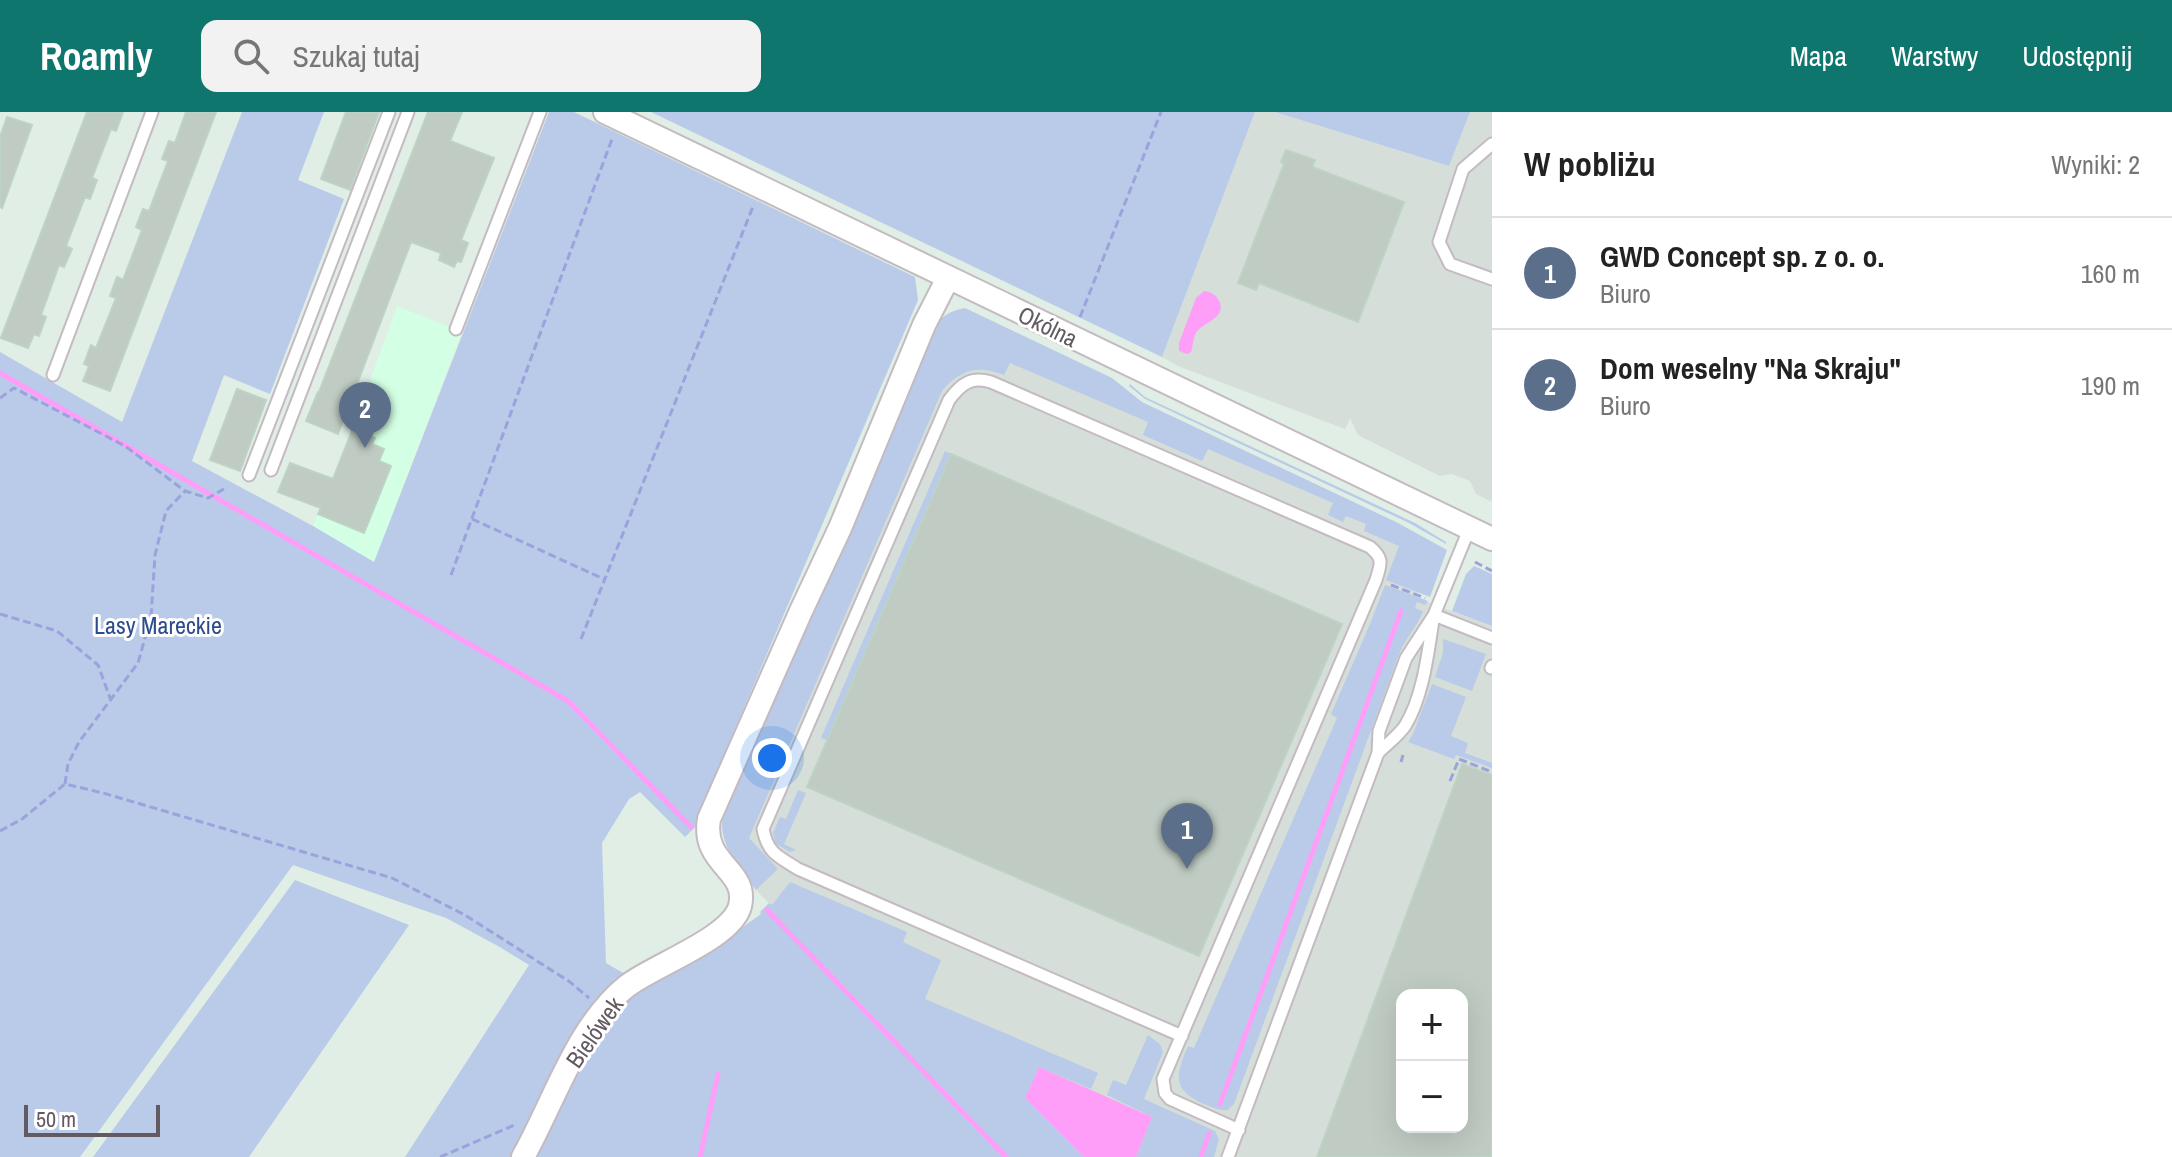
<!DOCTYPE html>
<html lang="pl">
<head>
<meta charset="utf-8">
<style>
	body { margin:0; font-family:"Archivo Narrow",sans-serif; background:#f2f2f2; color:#222 }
	.controls { position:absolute; right:24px; bottom:24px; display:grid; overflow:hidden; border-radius:16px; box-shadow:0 8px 32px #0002 }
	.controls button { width:72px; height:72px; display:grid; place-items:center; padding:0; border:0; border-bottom:2px solid #e0e0e0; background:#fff; color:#222; font:40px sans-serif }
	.scale { position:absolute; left:24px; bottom:20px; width:136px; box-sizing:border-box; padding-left:8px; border:4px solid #635961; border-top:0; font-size:22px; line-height:28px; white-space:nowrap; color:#635961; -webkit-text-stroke:6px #fff; paint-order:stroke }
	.you { position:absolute; left:772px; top:646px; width:28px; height:28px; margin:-20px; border:6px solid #fff; border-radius:50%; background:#1a73e8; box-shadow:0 0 0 12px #1a73e833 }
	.badge { display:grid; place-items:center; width:52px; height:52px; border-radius:50%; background:#0f766e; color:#fff; font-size:26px; font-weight:700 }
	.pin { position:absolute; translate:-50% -66px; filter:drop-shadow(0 2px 4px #0008) }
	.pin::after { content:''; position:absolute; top:42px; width:28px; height:24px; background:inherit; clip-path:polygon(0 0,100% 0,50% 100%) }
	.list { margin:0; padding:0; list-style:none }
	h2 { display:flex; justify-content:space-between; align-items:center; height:104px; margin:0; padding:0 32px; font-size:34px }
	h2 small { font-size:26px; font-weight:400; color:#767676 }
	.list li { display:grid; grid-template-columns:52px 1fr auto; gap:24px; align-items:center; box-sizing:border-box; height:112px; padding:0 32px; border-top:2px solid #e0e0e0 }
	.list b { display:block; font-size:30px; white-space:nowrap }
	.list p { margin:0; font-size:26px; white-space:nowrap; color:#767676 }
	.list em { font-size:26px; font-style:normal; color:#767676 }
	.icon { flex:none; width:44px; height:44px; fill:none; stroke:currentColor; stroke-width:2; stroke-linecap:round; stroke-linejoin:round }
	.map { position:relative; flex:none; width:1492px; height:1045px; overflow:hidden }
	header { display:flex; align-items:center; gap:48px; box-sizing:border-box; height:112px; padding:0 40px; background:#0f766e; color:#fff }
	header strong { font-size:38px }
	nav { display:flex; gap:44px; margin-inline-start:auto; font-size:28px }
	.search { width:560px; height:72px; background:#f2f2f2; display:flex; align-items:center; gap:20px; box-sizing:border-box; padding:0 28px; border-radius:16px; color:#767676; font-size:30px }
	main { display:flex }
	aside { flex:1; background:#fff }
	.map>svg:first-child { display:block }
	.commercial { fill:#d3ffe4 }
	.industrial { fill:#d5ded8; fill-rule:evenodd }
	.green { fill:#b9cbe8 }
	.water { fill:#ff9ef9 }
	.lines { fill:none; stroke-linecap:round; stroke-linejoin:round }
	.stream { stroke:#ff9ef9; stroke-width:5 }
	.building { fill:#bfcbc3; stroke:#bdd3c4; stroke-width:2; fill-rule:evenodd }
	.lane-casing { stroke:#c3bbc1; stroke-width:15 }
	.street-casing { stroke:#c3bbc1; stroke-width:26 }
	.path { stroke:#9ba2dc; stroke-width:3; stroke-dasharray:8 4; stroke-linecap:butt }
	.lane { stroke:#fff; stroke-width:11 }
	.street { stroke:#fff; stroke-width:22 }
	.labels { text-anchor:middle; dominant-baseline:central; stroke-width:6; stroke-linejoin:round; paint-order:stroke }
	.street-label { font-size:24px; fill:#635961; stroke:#fff }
	.park-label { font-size:24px; fill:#2d4c8d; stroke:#fff }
</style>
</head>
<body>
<header>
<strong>Roamly</strong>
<div class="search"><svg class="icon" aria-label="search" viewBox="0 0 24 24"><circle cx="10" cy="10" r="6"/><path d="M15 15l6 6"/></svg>Szukaj tutaj</div>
<nav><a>Mapa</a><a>Warstwy</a><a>Udostępnij</a></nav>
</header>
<main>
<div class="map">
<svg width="1492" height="1045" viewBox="0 0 1492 1045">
	<rect width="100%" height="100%" fill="#e0eee5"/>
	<path class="commercial" d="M397 194 462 220 374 451 313 414 350 323Z"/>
	<path class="industrial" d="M1255 0H1275L1449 54 1470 0H1492V390L1476 382 1470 369 1452 362 1440 364 1358 323 1350 306 1345 317 1178 254 1162 245Z
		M948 203 1432 438 1416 486 1492 514V1045H1018L756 778 732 743ZM1402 883H1462V1015H1402Z"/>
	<path class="green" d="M242 0H324L298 68 344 87 270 282 224 263 192 349 313 414 374 450 549 0H574L915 165 918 188 714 666 697 713 685 725 640 680 629 687 602 731 606 851 630 865 516 1045H405L529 853 498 834 446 806 293 753 80 1045H0V240L122 310Z
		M651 0H1255L1162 245Z
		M1275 0H1470L1449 54Z
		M965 196 1112 266 1142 290 1396 410 1447 438 1430 485 1386 468 1399 434 1364 419 1366 412 1346 404 1343 410 1328 403 1333 391 1208 337 1202 349 1143 323 1148 310 1010 251 1004 263C977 253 961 257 942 279L749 726 778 757 756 778C740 755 717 732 723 703L929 222C940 206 946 200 965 196Z
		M1130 272 1145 285 1415 411 1446 430V432L1409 411 1145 287 1129 274Z
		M945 339 951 342 827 628 821 626Z
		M1474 454 1492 462V514L1452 499 1466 462Z
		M1385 473 1428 489 1425 493 1417 490 1415 496 1423 499C1418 514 1406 525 1399 542L1234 992 1228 998C1219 999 1212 995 1204 992 1171 978 1176 962 1188 934L1194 936 1337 606 1331 602 1370 512Z
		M1443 527 1486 542 1472 579 1435 565 1443 541Z
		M1432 572 1466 585 1451 624 1468 631 1465 641 1492 651V656L1456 643 1454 647 1408 630 1413 622Z
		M798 678 806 681 784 732 796 738 790 740 776 732 773 721 780 705 786 707Z
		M295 768 409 813 249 1045H93Z
		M790 770 907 820 903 830 941 848 925 887 1098 961 1091 977 1039 955 1025 986 1084 1045H528L596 919 636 878 725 828 761 802 760 800 769 791 772 793Z
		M1148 923 1160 932 1163 940 1144 987 1215 1019 1219 1027 1214 1045H1136L1152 1005 1107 983 1113 968 1126 973Z"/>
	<path class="water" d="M1204 179C1212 180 1217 183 1220 191 1225 207 1203 210 1196 221 1193 226 1193 234 1191 240L1187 242 1179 239V231L1196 186Z
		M1039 955 1152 1005 1136 1045H1084L1025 986Z"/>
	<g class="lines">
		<path class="stream" d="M0 261 568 589 691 715
			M767 798 1006 1045
			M1220 992 1401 499
			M700 1045 718 962
			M1201 1045 1209 1022"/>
	</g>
	<path class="building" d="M87 0H123L116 19 111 17 92 66 97 68 90 87 85 85 66 134 72 137 64 155 59 153 49 181 41 203 46 205 39 224 34 222 28 236 1 226Z
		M186 0H216L110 279 83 269 89 254 84 252 91 233 96 236 116 186 110 184 117 165 123 168 142 118 136 115 143 97 149 99 168 49 162 47 169 29 175 31Z
		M346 0H379L350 78 321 67Z
		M428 0H462L450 29 494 46 461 128 468 131 461 150 457 149 454 155 439 148 441 141 411 130 338 322 306 309 318 280H319Z
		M7 5 32 13 2 96 0 95V25Z
		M1286 38 1315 48 1312 55 1404 90 1358 210 1259 171 1256 178 1238 171 1284 52 1281 50Z
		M237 277 266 288 240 359 210 348Z
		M353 316 375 326 372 332 384 337 379 349 391 354 364 421 318 402 321 396 278 380 290 351 333 367Z
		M951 342 1342 512 1199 844 807 675Z
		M1462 652 1492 663V1045H1317ZM1402 883H1462V1015H1402Z"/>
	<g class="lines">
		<g class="lane-casing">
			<path id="lane" d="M1492 32 1463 57 1439 130 1450 152 1492 167
				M456 217 540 0
				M53 263 152 0
				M271 358 408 0
				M249 363 389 0
				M1434 503 1492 526
				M1491 556 1492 554
				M1378 641C1386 633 1398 624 1405 614 1423 585 1428 541 1433 508
				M1182 924 798 757C778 744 768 742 763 717L949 288C961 272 971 264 991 270L1370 435C1384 447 1381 451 1376 468L1163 967 1165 981 1170 987 1239 1018
				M1228 1045 1378 641 1379 619 1406 546 1434 503 1470 415"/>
		</g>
		<g class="street-casing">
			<path id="street" d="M605 0 1492 427
				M523 1045C554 990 577 914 627 874 654 853 732 826 740 794 749 757 701 753 709 707L801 499 840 416 924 213 948 166"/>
		</g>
		<path class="path" d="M1080 205 1161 0
			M0 286 14 276 125 334 185 379 208 386 224 377
			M472 407 606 468
			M1475 450 1492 459
			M451 463 612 27
			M1391 473 1425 486
			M0 502 57 519 98 553 110 586
			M581 527 754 92
			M1401 650 1403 643
			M1450 669 1459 647 1492 660
			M65 672 68 652 79 630 138 551 151 505 155 443 166 399 185 379
			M0 719 22 707 65 672 103 681 392 766 465 803 570 870 589 886
			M440 1045 517 1012"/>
		<use href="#lane" class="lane"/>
		<use href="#street" class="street"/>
	</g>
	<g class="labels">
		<g class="street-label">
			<text transform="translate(1048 214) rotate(26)">Okólna</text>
			<text transform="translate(594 920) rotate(-55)">Bielówek</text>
		</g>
		<g class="park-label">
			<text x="158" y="513">Lasy Mareckie</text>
		</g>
	</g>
</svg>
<div class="controls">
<button>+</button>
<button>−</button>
</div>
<div class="scale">50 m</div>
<div class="you"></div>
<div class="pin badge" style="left:1187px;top:757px;background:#5c6f8a">1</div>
<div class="pin badge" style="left:365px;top:336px;background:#5c6f8a">2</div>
</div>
<aside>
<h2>W pobliżu<small>Wyniki: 2</small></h2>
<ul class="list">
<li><span class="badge" style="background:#5c6f8a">1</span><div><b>GWD Concept sp. z o. o.</b><p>Biuro</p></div><em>160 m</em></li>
<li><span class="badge" style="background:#5c6f8a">2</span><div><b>Dom weselny &quot;Na Skraju&quot;</b><p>Biuro</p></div><em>190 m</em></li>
</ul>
</aside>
</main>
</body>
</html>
